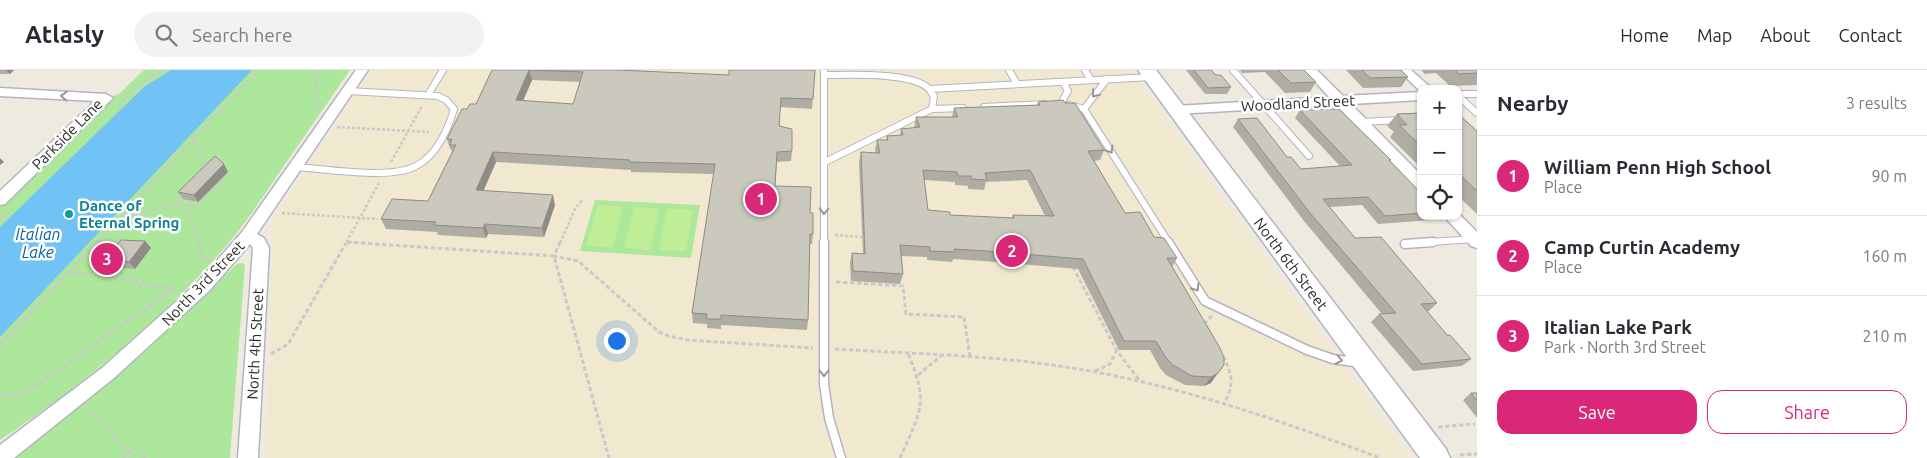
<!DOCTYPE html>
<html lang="en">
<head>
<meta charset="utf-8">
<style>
	body { margin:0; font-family:Ubuntu,sans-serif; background:#f2f2f3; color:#2b2b33 }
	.controls { position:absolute; right:15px; top:15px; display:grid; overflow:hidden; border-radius:10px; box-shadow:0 1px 4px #0004 }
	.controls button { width:45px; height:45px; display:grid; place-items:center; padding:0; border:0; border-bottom:1px solid #e1e1e2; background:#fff; color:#2b2b33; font:25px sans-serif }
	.you { position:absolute; left:616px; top:270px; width:18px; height:18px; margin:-12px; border:4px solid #fff; border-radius:50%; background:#1a73e8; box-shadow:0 0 0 8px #1a73e833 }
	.badge { display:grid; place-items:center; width:32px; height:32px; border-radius:50%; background:#db2777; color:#fff; font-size:16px; font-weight:700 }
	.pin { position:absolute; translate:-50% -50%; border:2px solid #fff; box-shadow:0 1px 5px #0006 }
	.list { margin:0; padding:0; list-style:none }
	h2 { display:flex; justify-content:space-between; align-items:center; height:65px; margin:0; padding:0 20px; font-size:21px }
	h2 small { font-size:16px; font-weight:400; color:#7c7c81 }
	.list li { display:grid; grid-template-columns:32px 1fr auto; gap:15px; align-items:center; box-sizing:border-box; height:80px; padding:0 20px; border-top:1px solid #e1e1e2 }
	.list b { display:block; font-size:19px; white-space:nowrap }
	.list p { margin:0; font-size:16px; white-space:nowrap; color:#7c7c81 }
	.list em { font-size:16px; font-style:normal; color:#7c7c81 }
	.actions { display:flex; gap:10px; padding:15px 20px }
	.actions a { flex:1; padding:11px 0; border:1px solid #db2777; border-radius:15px; text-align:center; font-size:18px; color:#db2777 }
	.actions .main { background:#db2777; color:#fff }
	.icon { flex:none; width:28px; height:28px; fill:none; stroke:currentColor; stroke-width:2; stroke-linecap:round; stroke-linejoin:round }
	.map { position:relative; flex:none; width:1477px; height:388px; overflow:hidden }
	header { display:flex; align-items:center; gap:30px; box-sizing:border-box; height:70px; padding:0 25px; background:#fff; border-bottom:1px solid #e1e1e2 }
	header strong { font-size:24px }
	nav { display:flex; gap:28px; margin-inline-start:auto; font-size:18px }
	.search { width:350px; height:45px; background:#f2f2f3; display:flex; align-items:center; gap:12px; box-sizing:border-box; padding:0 18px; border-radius:28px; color:#7c7c81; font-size:19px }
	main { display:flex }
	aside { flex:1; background:#fff }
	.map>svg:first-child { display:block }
	.education { fill:#f1e9cf }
	.green { fill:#ade79b }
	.pitch { fill:#c0ee97 }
	.water { fill:#70c3f4 }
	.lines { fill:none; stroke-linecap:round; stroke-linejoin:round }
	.lane-far1-casing { stroke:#b4b4c1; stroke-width:8 }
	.lane-casing { stroke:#b4b4c1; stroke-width:11 }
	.street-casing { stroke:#b4b4c1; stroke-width:3 }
	.secondary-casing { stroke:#b4b4c1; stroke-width:3 }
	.path-far1 { stroke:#c9c9c9; stroke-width:2.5; stroke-dasharray:3 2; stroke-linecap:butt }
	.path { stroke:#c9c9c9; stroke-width:3; stroke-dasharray:4.5 2.5; stroke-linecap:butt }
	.lane-far1 { stroke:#fff; stroke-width:6 }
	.lane { stroke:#fff; stroke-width:8 }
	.street { fill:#fff; fill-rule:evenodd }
	.secondary { fill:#fff; fill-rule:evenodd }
	.wall { fill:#afaca3; fill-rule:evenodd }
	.shaded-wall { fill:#8e8c85 }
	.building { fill:#cbc8be; stroke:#8e8c85; fill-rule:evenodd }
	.oneway { stroke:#969696 }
	.culture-dot { fill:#0f9aa8; stroke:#fff; stroke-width:2 }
	.labels { text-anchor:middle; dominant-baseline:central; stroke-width:5; stroke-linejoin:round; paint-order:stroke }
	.street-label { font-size:15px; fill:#2e2e2e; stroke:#fff }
	.culture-label { font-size:15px; font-weight:bold; fill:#0d838f; stroke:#fff; text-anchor:start }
	.water-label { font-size:16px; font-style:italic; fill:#085fa7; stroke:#fff }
</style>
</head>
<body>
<header>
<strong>Atlasly</strong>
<div class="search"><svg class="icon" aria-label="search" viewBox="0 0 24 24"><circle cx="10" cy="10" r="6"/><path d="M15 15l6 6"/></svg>Search here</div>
<nav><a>Home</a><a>Map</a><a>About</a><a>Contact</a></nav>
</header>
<main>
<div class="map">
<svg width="1477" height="388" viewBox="0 0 1477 388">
	<rect width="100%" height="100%" fill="#efeae0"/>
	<path class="education" d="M371 0H1130L1410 388H264L271 284V151Z"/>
	<path class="green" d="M144 0H350C326 35 301 71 277 106 262 128 248 150 231 170 167 247 83 315 0 370V137L109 28 119 24Z
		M595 130 700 135 691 188 580 181Z
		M242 193 245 195 230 388H15L140 286 237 194Z"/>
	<path class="pitch" d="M598 135 623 137 613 177 586 176Z
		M634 137 659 139 651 180 624 178Z
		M667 139 693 140 686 181 659 180Z"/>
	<path class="water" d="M171 0H252L0 267V157L144 17Z"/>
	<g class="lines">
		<g class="lane-far1-casing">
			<path id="lane-far1" d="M824 0V173
				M1009 0 1017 14
				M1085 0 1091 10
				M1233 0 1309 86
				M824 5C849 5 908 2 927 17 930 19 932 24 934 26L932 39
				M930 19 1152 7
				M1458 24H1477
				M428 25 443 0
				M1458 26 1477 43
				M1061 33 1068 21 1063 12
				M1069 35 1084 39 1169 173
				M984 37 1045 34
				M1084 39 1107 9
				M1361 52 1421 49
				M825 92 932 39 963 38
				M296 97C326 99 390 110 416 96 436 86 448 60 454 39L446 30 438 26 348 21
				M1416 173 1474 169"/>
		</g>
		<g class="lane-casing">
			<path id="lane" d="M824 172V314L829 348 841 388
				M1168 172 1205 231 1307 280 1333 289 1361 293
				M1405 174 1433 172"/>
		</g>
		<g class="street-casing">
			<path id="street" d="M356 0H368L257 164 264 168 269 178 258 388H238L253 178 250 174 210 220 114 308 14 388H0V375L102 298 198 212 242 162Z
				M1304 0H1317L1343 26 1421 22 1398 0H1411L1429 16 1430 19H1421V30L1351 34 1421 105V119L1416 118 1336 35 1176 44 1169 40 1176 36 1329 27Z
				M0 18 106 24 113 28 5 134 0 135V121L95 31 0 26Z
				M1458 143 1477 162V178L1471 176 1444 146H1458Z"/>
		</g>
		<g class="secondary-casing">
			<path id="secondary" d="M1138 0H1156L1446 379 1450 388H1420Z"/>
		</g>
		<path class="path-far1" d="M319 0 315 25 320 37
			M119 35 137 16 164 0
			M337 57 429 62
			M193 71 207 99
			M391 92 422 36
			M176 134 199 135 226 106 221 104
			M187 134 199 173
			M282 143 378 149
			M121 148 176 134 184 126
			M0 150 8 142
			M835 165 862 167
			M97 172 121 173
			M96 173 259 0
			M119 173 126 147
			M350 173H346L379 113
			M560 173 575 139 583 129"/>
		<path class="path" d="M97 172 121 173
			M199 172 204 188 210 190
			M347 172 554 186 609 388
			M560 172 554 186 578 191 659 262 669 266 687 270 813 278
			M1073 197 1117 281 1140 311
			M68 203H113L123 195
			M100 204 118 209 144 211 140 216 175 218
			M836 212 903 216 906 244 964 247 970 287
			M1204 254 1212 246
			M0 275 97 172
			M835 279C914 284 994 285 1072 298 1178 315 1280 350 1380 388
			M271 284 288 274 346 173
			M1223 286C1232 304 1235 315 1224 333
			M1095 301 1110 294 1116 282
			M918 305 942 285
			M0 325H15L38 314 175 218
			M89 340 129 383
			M1438 357 1475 354
			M1460 385 1477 384
			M122 388 136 378 145 387 143 388
			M900 388C921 340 929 334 908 283"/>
		<use href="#lane-far1" class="lane-far1"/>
		<use href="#lane" class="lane"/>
		<use href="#street" class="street"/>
		<use href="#secondary" class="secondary"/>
	</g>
	<path class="wall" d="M0 0H14L10 4H0Z
		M484 0H618L729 5 815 0 812 39 780 37 779 56 792 81 791 91 777 92 775 116 810 143 813 164 812 174H810L808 250 807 260 721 255V259L707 258V254L693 253 692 243 714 104 631 102V100L496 92 484 120 555 135 544 167 488 164 486 168 438 165 437 162 386 159 381 149 428 131 452 82 451 79H450L447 69 467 39 476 34 492 0ZM532 10 580 12 573 34 523 31Z
		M1186 0H1211L1216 5 1231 17 1227 24H1205Z
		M1240 0H1304L1316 12 1310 22 1285 23 1265 2 1242 3Z
		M1346 0H1401L1408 7 1401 17 1363 18Z
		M1421 0H1477V15L1450 16 1436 3 1425 4Z
		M1038 32 1104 80 1100 90 1094 91 1125 143 1154 167 1177 188 1172 197 1220 278 1211 313 1204 316 1185 315 1166 305 1160 298 1150 280H1119L1078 199 983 191 953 189 952 192 927 190V187L901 186 903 204 900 214 851 211 850 193 852 183 863 184 859 92 861 82 876 83 875 80 877 70H886L887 66 900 65 901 59 914 58 916 47H952L954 38 1037 35ZM924 110 955 112V115L968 116V119L984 120 986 112 1027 110 1045 146 1013 145 1012 148 950 145 928 140Z
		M1300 40 1391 90 1390 91 1421 123V146H1435L1432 150 1378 154 1362 135 1329 137 1355 168 1437 233 1429 241H1426L1447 265 1471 289 1462 296 1413 301 1371 252 1379 244H1382L1304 151 1233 57 1238 49 1301 99 1340 96 1295 48Z
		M1421 43V98L1390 67 1394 62 1387 56 1397 44Z
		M1458 44 1477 61V144L1458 126Z
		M228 102 198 132 183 129 178 122Z
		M145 171 151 178 135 199 110 197 104 190Z
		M1471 323H1477V348L1463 330Z"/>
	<path class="shaded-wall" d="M6 0H14L10 4Z
		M529 0 532 10 519 40 516 30Z
		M493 82 496 92 479 130 476 120Z
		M0 88 4 92 0 95Z
		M224 94 228 102 198 132 194 125Z
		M553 125 555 135 544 167 542 158Z
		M485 154 488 164 486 168 483 158Z
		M145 171 151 178 135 199 129 192Z
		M1218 303 1211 313 1204 316 1211 307Z"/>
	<path class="building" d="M492 0H618L729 5V0H815L813 29 781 28 779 56 792 59V81L777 82 775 116 811 117 810 143H813V164H810L808 250 721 245V249H706L707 244 692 243 715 94 630 92V90L493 82 476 120 553 125 542 158 485 154 483 158 434 155 436 152 381 149 392 129 428 131 456 75H450L452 69H447L462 39H467L470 34H476ZM529 0 583 2 573 34 516 30Z
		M1194 0H1211L1216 5H1221L1231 17 1208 18Z
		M1278 0H1304L1316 12 1291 13Z
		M1362 0H1401L1408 7 1370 8Z
		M1455 0H1477V3L1459 4Z
		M1063 30 1065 33H1075L1104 80 1088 81 1125 143 1140 142 1154 167 1164 168 1177 188H1167L1220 278 1224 288V295L1218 303 1211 307 1192 306 1173 295 1166 288 1156 271H1124L1083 189 986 181 954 179 955 182 930 181V177L900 175 903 204 853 201 852 183 865 184 861 82 880 83 877 70H888L887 66 903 65 901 59 920 57 916 47H958L954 38 1040 35 1038 32ZM923 100 957 102 958 106H971V109L987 110 985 103 1030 100 1054 146 1013 145 1014 148 950 145V142L928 140Z
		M1339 39 1391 90H1389L1421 123V143L1385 146 1368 127 1323 129 1355 168 1381 167 1437 233 1421 234 1447 265H1450L1471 289 1422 294 1379 244 1396 243 1310 143 1238 49 1257 48 1287 87H1291L1301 99 1352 95 1300 40Z
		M1421 43V76L1399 55H1407L1397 44Z
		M1458 44 1477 61V121L1458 103Z
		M215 86 224 94 194 125 178 122Z
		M121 170 145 171 129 192 104 190Z
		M1471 323H1477V331Z"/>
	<defs><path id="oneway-chevron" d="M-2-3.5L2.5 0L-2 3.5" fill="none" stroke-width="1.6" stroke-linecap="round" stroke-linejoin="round" transform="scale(1.25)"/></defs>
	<g class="oneway">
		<use href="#oneway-chevron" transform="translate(1095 24) rotate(127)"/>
		<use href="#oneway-chevron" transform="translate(64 26) rotate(-177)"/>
		<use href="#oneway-chevron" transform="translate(1110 80) rotate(58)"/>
		<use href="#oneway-chevron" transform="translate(824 141) rotate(91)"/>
		<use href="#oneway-chevron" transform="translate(1196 218) rotate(58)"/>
		<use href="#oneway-chevron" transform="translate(1339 290) rotate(12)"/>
		<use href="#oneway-chevron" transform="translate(824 303) rotate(90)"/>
	</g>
	<circle class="culture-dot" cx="69" cy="144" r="5"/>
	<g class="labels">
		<g class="street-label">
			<text transform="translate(1298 33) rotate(-3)">Woodland Street</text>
			<text transform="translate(67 64) rotate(-45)">Parkside Lane</text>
			<text transform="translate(1291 194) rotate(53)">North 6th Street</text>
			<text transform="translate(203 213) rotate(-46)">North 3rd Street</text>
			<text transform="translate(255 274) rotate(-87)">North 4th Street</text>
		</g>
		<g class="culture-label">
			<text x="79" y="135">Dance of<tspan x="79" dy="17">Eternal Spring</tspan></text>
		</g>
		<g class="water-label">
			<text x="38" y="164">Italian<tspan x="38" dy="18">Lake</tspan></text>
		</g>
	</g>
</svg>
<div class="controls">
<button>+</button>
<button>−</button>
<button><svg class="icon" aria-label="locate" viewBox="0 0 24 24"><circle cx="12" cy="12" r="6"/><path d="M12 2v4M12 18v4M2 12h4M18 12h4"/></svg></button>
</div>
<div class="you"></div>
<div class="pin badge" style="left:761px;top:129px">1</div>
<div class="pin badge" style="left:1012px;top:181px">2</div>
<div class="pin badge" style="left:107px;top:189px">3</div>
</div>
<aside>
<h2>Nearby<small>3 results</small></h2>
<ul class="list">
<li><span class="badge">1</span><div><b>William Penn High School</b><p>Place</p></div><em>90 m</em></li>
<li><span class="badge">2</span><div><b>Camp Curtin Academy</b><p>Place</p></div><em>160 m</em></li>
<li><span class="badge">3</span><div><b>Italian Lake Park</b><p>Park · North 3rd Street</p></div><em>210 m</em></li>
</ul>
<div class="actions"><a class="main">Save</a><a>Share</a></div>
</aside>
</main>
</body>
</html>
